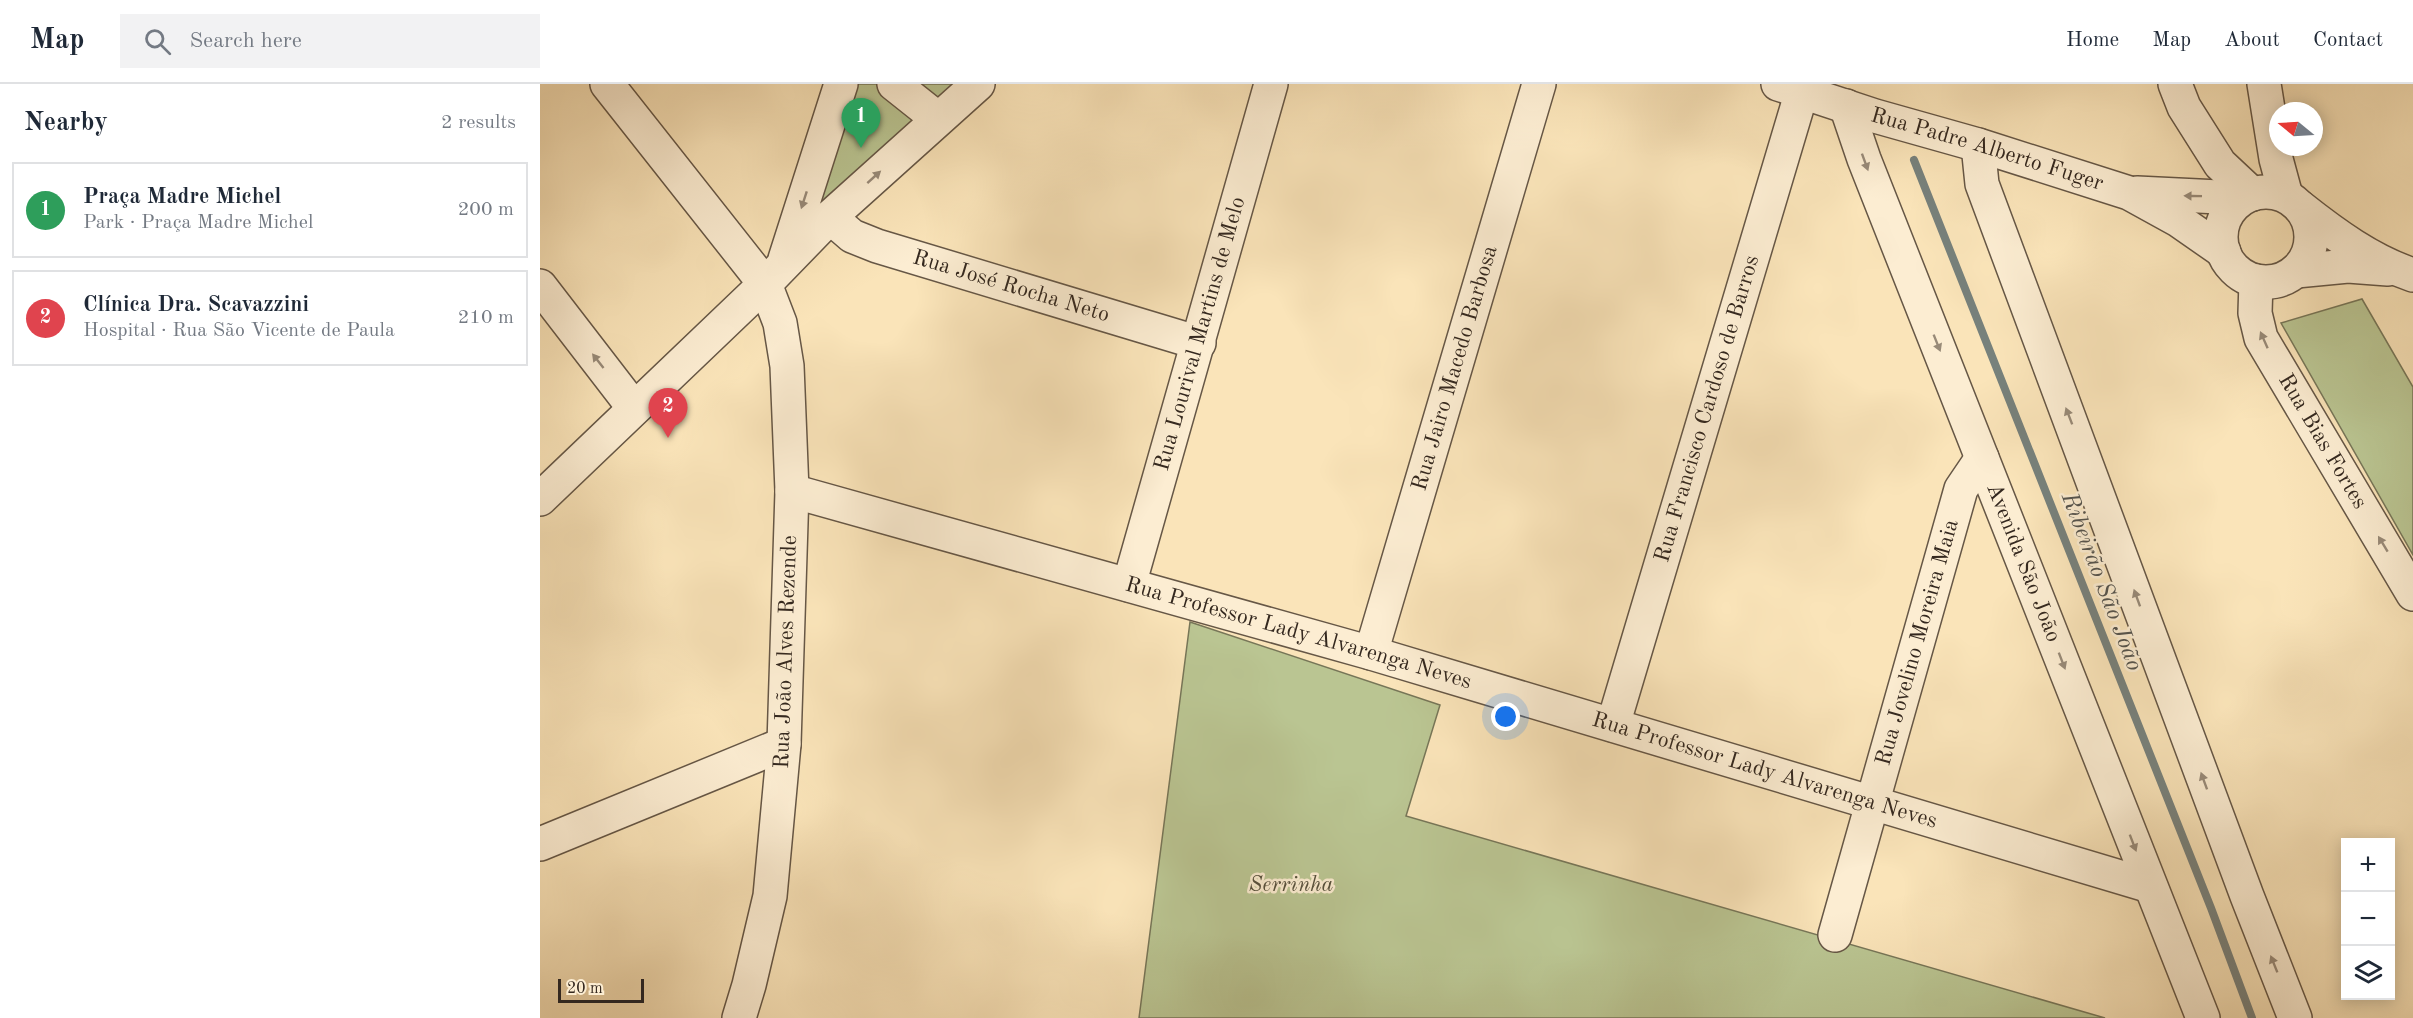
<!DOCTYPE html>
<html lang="en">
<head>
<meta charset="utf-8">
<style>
	body { margin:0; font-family:"Old Standard TT",serif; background:#f2f2f3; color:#1f2937 }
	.controls { position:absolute; right:18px; bottom:18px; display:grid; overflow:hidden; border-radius:0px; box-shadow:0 3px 15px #0003 }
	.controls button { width:54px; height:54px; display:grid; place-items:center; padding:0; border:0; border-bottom:2px solid #e0e1e3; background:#fff; color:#1f2937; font:30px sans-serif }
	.compass { position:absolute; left:1729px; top:18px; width:54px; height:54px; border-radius:50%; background:#fff; box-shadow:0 3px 15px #0003; rotate:288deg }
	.scale { position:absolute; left:18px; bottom:15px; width:86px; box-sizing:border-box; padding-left:6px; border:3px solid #34281f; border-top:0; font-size:16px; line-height:21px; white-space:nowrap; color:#34281f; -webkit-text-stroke:4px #fcedd2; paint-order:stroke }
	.you { position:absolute; left:966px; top:633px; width:21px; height:21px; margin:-15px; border:4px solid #fff; border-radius:50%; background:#1a73e8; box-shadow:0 0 0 9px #1a73e833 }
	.badge { display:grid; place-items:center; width:39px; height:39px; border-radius:50%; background:#d93025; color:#fff; font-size:20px; font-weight:700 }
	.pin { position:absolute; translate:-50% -50px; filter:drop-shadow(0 2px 3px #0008) }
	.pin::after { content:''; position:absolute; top:32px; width:21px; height:18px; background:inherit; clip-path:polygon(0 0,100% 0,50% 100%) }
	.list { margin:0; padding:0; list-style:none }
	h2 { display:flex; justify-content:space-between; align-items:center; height:78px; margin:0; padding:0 24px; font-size:26px }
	h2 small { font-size:20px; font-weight:400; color:#747a83 }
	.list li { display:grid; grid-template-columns:39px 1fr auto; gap:18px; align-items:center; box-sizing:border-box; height:96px; margin:0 12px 12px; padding:0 12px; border:2px solid #e0e1e3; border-radius:0px }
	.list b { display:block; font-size:22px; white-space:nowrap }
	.list p { margin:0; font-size:20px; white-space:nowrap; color:#747a83 }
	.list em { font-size:20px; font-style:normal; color:#747a83 }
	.icon { flex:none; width:33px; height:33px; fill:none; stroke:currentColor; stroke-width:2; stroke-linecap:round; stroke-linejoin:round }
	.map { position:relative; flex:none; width:1873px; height:934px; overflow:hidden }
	header { display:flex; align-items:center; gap:36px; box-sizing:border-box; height:84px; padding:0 30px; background:#fff; border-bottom:2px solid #e0e1e3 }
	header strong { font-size:28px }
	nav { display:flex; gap:33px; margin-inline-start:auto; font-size:21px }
	.search { width:420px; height:54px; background:#f2f2f3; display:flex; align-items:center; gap:15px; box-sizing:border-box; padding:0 21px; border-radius:0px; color:#747a83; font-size:22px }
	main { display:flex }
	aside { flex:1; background:#fff }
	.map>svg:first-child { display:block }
	.green { fill:#bac592; stroke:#777658; stroke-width:1.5 }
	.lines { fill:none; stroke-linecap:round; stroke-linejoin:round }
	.stream { stroke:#77817c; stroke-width:8 }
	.minor-casing { stroke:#665746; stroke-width:36 }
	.minor { stroke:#fcedd2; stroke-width:33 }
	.oneway { fill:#988a78 }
	.labels { text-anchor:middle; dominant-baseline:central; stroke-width:5; stroke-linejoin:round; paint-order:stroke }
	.street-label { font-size:22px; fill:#34281f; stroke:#fcedd2 }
	.park-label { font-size:22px; font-style:italic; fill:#564f3c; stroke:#fcedd2 }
	.water-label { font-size:24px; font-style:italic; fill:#55544e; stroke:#fcedd2 }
</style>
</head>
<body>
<header>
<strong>Map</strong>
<div class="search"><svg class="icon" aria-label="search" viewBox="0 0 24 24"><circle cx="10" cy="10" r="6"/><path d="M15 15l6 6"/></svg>Search here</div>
<nav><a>Home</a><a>Map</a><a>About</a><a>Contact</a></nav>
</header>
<main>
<aside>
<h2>Nearby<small>2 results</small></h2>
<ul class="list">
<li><span class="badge" style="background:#2e9e5b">1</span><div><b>Praça Madre Michel</b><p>Park · Praça Madre Michel</p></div><em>200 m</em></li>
<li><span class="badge" style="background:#e0444e">2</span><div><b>Clínica Dra. Scavazzini</b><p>Hospital · Rua São Vicente de Paula</p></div><em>210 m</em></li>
</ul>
</aside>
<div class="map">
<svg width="1873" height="934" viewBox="0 0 1873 934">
	<rect width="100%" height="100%" fill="#fae4b9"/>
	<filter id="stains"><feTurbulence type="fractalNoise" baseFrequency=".00333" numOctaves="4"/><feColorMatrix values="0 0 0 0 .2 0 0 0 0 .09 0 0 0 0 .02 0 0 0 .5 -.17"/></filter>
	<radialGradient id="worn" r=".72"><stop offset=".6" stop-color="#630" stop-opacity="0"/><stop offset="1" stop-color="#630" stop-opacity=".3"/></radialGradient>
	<path class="green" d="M309 0H424L270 135Z
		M1822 215 1873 303V471L1741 239Z
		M650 538 900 621 866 732 1565 934H599Z"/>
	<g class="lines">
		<path class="stream" d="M1374 76 1671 824 1712 934"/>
		<g class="minor-casing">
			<g id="minor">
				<path d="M67 0 225 200 240 239 247 282 252 407 244 660 230 812 209 901 199 934"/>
				<path d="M354 0 398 35"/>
				<path id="s1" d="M1238 0 1335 32 1438 61 1589 109 1638 136 1684 168"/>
				<path d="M1635 0 1644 23 1680 80 1712 110"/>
				<path d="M1724 0 1736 75 1746 112"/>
				<path id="s2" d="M1306 22 1324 75 1663 934"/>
				<path d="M1438 61 1442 100 1707 812 1755 934"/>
				<circle cx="1726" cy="153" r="45"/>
				<path d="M1597 109 1679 113 1712 110"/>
				<path d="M1760 123C1794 150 1831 177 1873 191"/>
				<path id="s3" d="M290 133 312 152 337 162 659 259"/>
				<path d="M245 175 301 0"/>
				<path d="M1756 187 1808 182 1848 185"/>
				<path id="s4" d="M1716 197 1715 229 1721 254 1873 510"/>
				<path d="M0 202 94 324"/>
				<path id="s5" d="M252 407 831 569 1610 802"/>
				<path d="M0 415 225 200 290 133 438 0"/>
				<path id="s6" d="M589 501 731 0"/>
				<path id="s7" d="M831 569 999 0"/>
				<path id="s8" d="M1073 641 1262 7"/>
				<path d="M0 760 244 660"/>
				<path id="s9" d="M1295 851 1421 405 1442 374"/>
			</g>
		</g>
		<use href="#minor" class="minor"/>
	</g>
	<defs><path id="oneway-solid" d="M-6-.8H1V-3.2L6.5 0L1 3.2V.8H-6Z" transform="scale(1.5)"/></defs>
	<g class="oneway">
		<use href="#oneway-solid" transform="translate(1325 78) rotate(70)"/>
		<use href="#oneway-solid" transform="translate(334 93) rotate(-42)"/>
		<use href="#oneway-solid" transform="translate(1653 112) rotate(-179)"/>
		<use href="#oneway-solid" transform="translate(264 116) rotate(108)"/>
		<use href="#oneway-solid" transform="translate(1724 256) rotate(-114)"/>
		<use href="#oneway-solid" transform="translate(1397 259) rotate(68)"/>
		<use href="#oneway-solid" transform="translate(58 277) rotate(-128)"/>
		<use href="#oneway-solid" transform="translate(1529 332) rotate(-111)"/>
		<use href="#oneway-solid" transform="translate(1843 460) rotate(-121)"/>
		<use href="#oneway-solid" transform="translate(1597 514) rotate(-110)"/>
		<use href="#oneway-solid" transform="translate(1522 577) rotate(69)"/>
		<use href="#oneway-solid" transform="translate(1664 697) rotate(-110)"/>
		<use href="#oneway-solid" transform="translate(1593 759) rotate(69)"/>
		<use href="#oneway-solid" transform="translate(1734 880) rotate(-112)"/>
	</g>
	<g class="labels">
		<g class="street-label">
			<text stroke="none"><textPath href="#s1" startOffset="219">Rua Padre Alberto Fuger</textPath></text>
			<text stroke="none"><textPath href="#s3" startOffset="196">Rua José Rocha Neto</textPath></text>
			<text stroke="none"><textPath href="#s6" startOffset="261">Rua Lourival Martins de Melo</textPath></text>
			<text stroke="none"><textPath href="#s7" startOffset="297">Rua Jairo Macedo Barbosa</textPath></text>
			<text stroke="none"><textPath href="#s8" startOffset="330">Rua Francisco Cardoso de Barros</textPath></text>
			<text stroke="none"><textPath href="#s4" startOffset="178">Rua Bias Fortes</textPath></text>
			<text stroke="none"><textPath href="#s2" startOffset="490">Avenida São João</textPath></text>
			<text stroke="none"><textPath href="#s5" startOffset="526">Rua Professor Lady Alvarenga Neves</textPath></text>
			<text stroke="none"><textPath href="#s9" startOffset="304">Rua Jovelino Moreira Maia</textPath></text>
			<text transform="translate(246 568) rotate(-88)">Rua João Alves Rezende</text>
			<text stroke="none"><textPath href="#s5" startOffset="1012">Rua Professor Lady Alvarenga Neves</textPath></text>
		</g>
		<g class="park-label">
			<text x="751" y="801">Serrinha</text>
		</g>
		<g class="water-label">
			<text transform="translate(1561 498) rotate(69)">Ribeirão São João</text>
		</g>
	</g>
	<rect width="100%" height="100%" filter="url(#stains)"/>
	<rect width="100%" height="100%" fill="url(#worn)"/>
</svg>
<div class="controls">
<button>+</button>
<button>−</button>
<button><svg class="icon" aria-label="layers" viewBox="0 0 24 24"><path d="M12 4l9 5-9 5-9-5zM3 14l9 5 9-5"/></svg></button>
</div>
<svg class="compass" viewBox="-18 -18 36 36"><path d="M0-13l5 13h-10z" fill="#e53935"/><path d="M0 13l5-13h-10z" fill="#747a83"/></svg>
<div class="scale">20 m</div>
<div class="you"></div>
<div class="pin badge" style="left:321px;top:64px;background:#2e9e5b">1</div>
<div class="pin badge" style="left:128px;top:354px;background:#e0444e">2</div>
</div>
</main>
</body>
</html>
